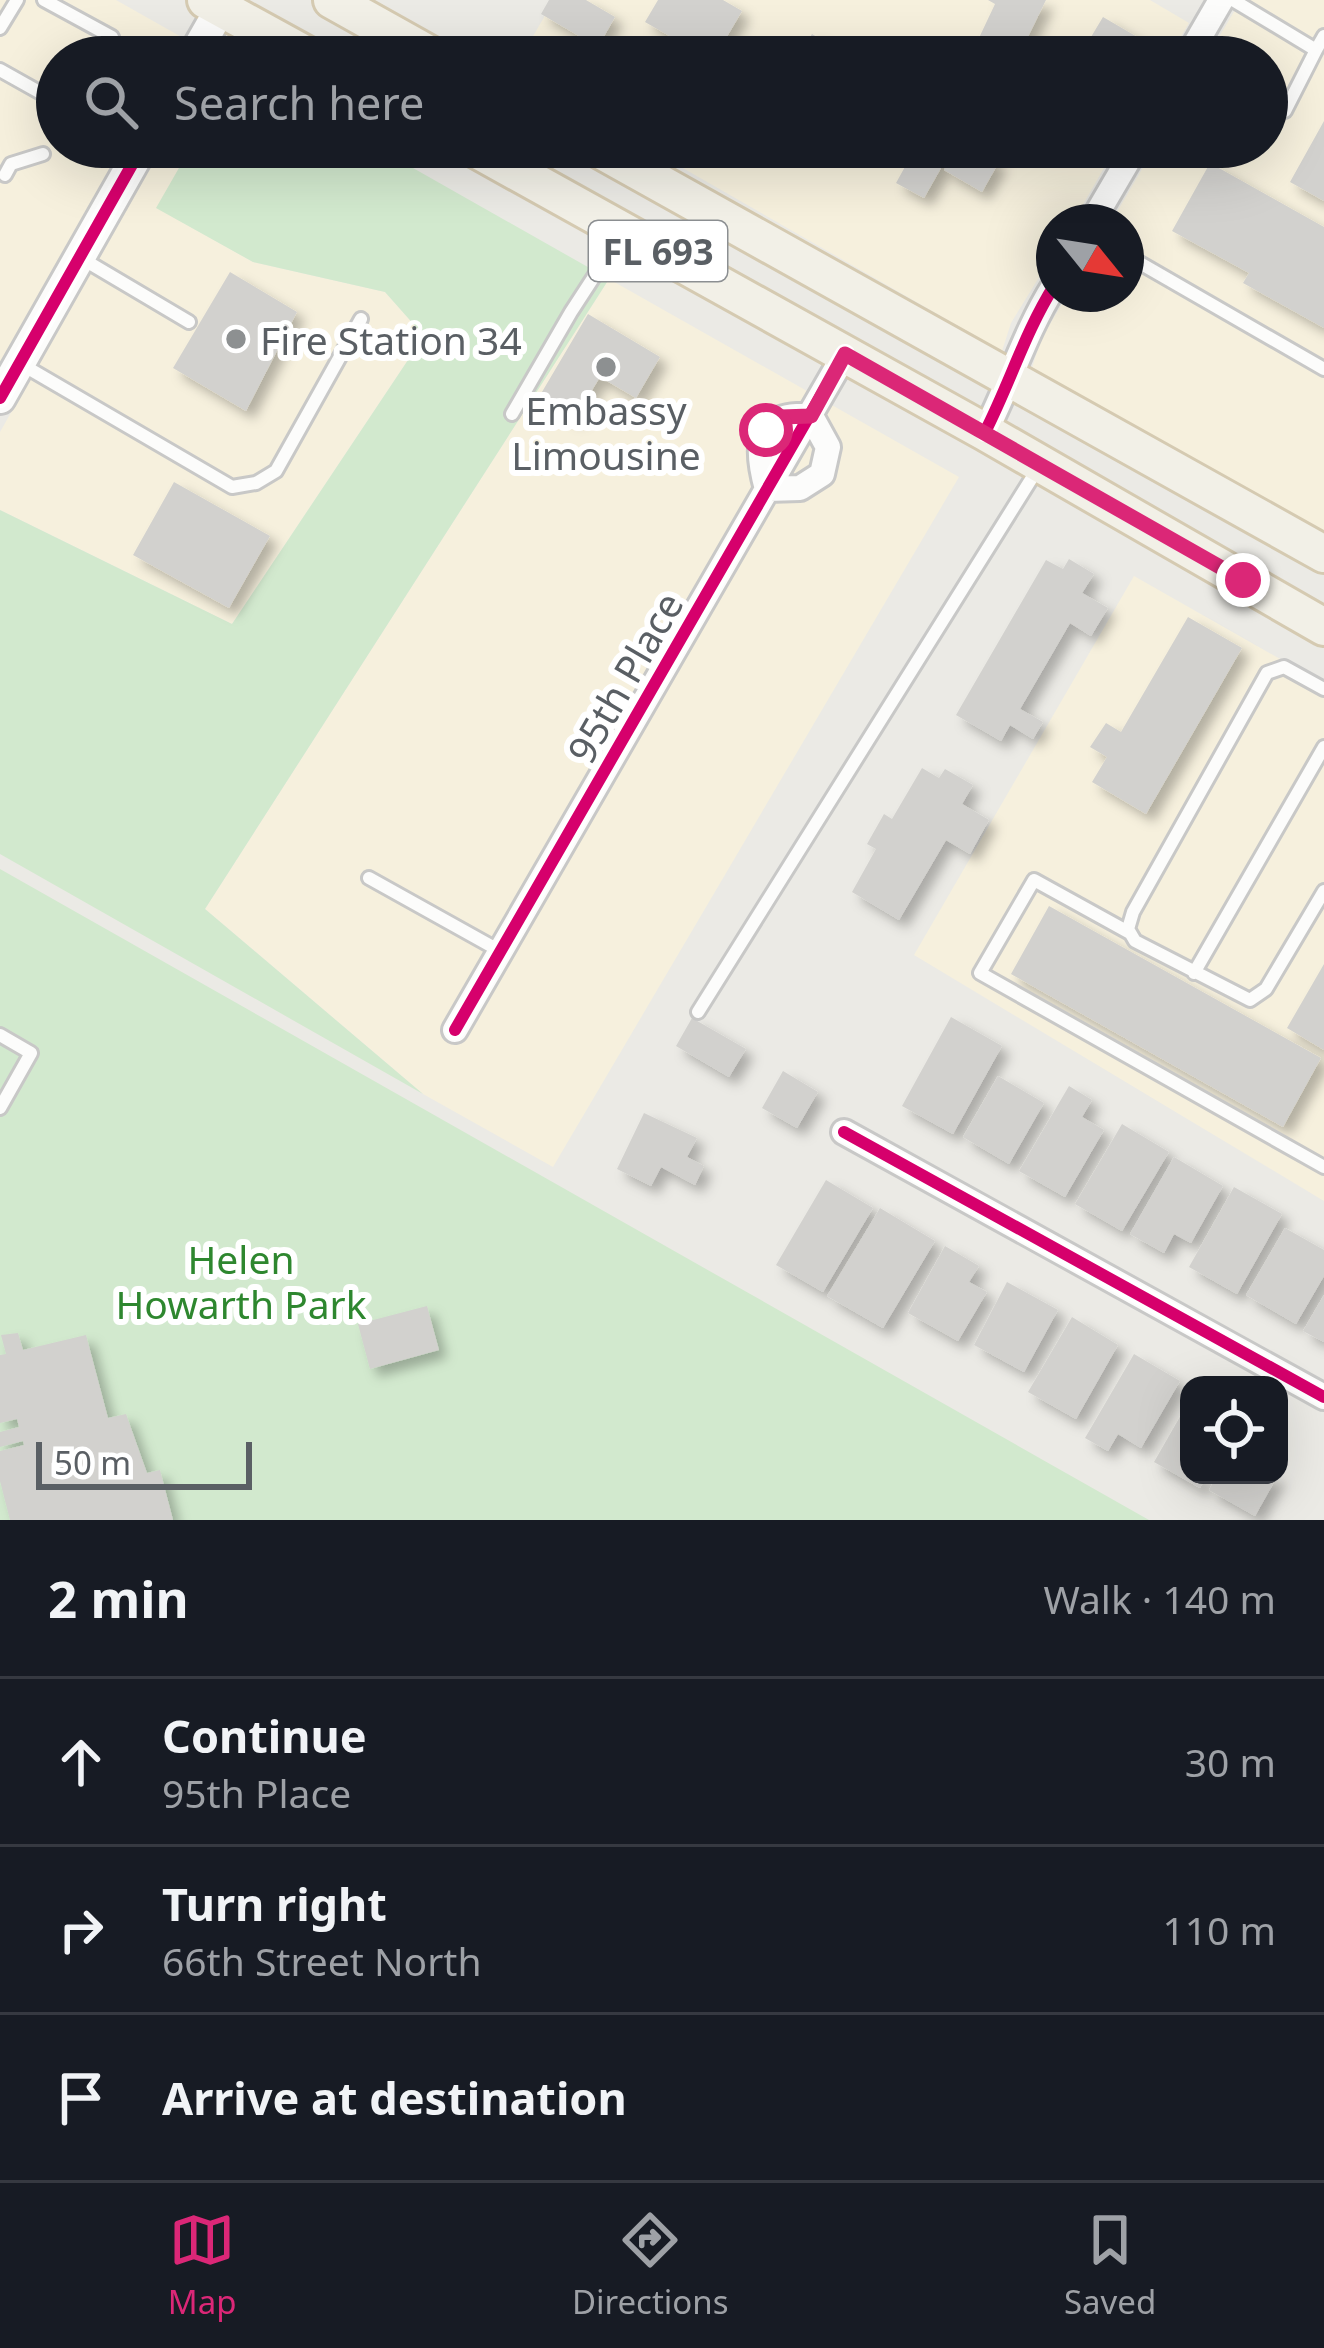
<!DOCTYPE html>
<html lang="en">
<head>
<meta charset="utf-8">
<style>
	body { margin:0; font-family:"Noto Sans",sans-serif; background:#242831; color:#f1f3f6 }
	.controls { position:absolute; right:36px; bottom:36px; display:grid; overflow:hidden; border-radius:24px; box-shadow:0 12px 48px #0002 }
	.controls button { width:108px; height:108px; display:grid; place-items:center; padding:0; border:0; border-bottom:3px solid #363941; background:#171b24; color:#f1f3f6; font:60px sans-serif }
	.compass { position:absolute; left:1036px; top:204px; width:108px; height:108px; border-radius:50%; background:#171b24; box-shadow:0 12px 48px #0002; rotate:120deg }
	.scale { position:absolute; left:36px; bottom:30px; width:216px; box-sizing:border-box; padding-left:12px; border:6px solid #5a5f64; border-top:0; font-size:33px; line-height:42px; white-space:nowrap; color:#5a5f64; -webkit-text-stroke:9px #fff; paint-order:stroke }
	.stop { position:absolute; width:36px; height:36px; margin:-27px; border:9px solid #db2777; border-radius:50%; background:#fff }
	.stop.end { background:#db2777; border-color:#fff; box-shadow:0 3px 12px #0008 }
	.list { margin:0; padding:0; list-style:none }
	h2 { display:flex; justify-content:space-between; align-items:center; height:156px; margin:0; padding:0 48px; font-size:51px }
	h2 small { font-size:39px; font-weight:400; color:#9ea1a6 }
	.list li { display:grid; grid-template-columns:78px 1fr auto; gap:36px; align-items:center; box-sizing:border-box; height:168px; padding:0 48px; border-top:3px solid #363941 }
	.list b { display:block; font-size:45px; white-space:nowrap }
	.list p { margin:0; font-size:39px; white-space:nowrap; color:#9ea1a6 }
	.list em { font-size:39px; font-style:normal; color:#9ea1a6 }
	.icon { flex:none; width:66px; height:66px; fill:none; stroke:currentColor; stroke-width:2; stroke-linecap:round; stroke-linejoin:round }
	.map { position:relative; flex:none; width:1324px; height:1520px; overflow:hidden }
	.search { position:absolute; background:#171b24; box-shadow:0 12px 48px #0002; left:36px; right:36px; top:36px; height:132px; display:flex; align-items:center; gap:30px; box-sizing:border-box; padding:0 42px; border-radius:66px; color:#9ea1a6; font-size:45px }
	.sheet { height:660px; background:#171b24 }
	nav { display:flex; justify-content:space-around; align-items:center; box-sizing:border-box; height:168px; border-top:3px solid #363941; background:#171b24; font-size:33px; color:#9ea1a6 }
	nav a { display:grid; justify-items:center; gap:6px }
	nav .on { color:#db2777 }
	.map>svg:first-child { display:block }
	.commercial { fill:#f6f0dd }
	.green { fill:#d2e9ce }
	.building { fill:#d2d1ce; filter:url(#shadow) }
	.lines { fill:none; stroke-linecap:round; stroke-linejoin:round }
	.service-casing { stroke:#c8c8c7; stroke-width:18 }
	.minor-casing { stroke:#c8c8c7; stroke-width:30 }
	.tertiary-casing { stroke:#c8c8c7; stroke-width:36 }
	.primary-casing { stroke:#d5cab1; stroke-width:42 }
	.service { stroke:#fcfcfb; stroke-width:12 }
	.minor { stroke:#fcfcfb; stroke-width:24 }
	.tertiary { stroke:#fcfcfb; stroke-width:30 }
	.primary { stroke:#f2f0e7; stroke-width:36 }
	.cycleway-casing { stroke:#fff; stroke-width:20 }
	.cycleway { stroke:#d6006c; stroke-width:12 }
	.route { stroke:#db2777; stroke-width:15 }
	.poi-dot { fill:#8d9091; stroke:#fff; stroke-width:4.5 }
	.labels { text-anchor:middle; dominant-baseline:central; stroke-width:12; stroke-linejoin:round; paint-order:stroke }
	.shield { fill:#fff; stroke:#8c8f92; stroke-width:3 }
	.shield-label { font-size:36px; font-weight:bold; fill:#5a5f64 }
	.poi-label { font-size:39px; fill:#5a5f64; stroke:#fff; text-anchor:start }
	.street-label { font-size:39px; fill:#5a5f64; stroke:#fff }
	.park-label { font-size:39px; fill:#2e872f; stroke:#fff }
</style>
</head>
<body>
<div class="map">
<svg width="1324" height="1520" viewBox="0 0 1324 1520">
	<defs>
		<filter id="shadow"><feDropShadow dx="8" dy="8" stdDeviation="6" flood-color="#0004"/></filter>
	</defs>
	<rect width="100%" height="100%" fill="#ebeae5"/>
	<path class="commercial" d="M0 0H116L185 39 175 57H57V147H124L0 365Z
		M554 0H1150L1189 23 1169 57H521Z
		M1241 0H1324V535L1032 368 1041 339 1068 294H1126V222H1111L1155 147H1267V57H1207Z
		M162 147H191L157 208 253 262 385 292 424 336 232 624 0 510V432Z
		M646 147H1116L1073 222H1054V253L1011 323 1002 351Z
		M609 279 959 477 553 1167 423 1094 205 909Z
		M1134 576 1324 684V1201L914 955Z"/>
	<path class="green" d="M191 147H376L609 279 205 909 423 1094 0 854V510L232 624 424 336 385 292 253 262 156 208Z
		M0 869 1149 1520H0Z"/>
	<path class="building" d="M549 0H586L615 17 598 47 541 14Z
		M658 0H723L742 11 715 57H706L645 22Z
		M988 0H1046L1018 57H970L995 4Z
		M1103 17 1139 38 1127 57H1079Z
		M812 34 841 52 838 57H798Z
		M1324 121V201L1290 182Z
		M916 147H953L924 198 896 183Z
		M957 147H973L999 162 982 192 944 170Z
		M1210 163 1324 227V328L1243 283 1249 273 1172 231Z
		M230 272 297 312 246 411 173 368Z
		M588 314 660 357 636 398 600 377 575 418 539 397Z
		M174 482 270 536 229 608 133 555Z
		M1069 559 1094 574 1082 593 1108 608 1091 636 1070 623 1020 709 1043 722 1033 739 1010 725 1001 741 956 715 1046 560 1063 569Z
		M1188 617 1242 648 1146 814 1092 782 1107 757 1090 747 1106 723 1121 732Z
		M922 768 939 778 945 769 973 785 962 804 989 820 970 854 946 840 899 920 852 892 876 849 867 844 884 814 892 819Z
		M1049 906 1321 1058 1283 1127 1011 974Z
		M1324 964V1050L1287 1028Z
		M951 1017 1002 1046 953 1134 902 1106Z
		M692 1018 746 1049 729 1077 676 1046Z
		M783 1071 818 1092 797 1128 762 1108Z
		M998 1076 1044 1103 1009 1164 963 1137Z
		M1069 1086 1092 1100 1082 1117 1104 1130 1065 1197 1019 1171Z
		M644 1113 697 1138 687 1157 704 1166 695 1185 661 1167 651 1186 617 1169Z
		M1122 1124 1169 1152 1122 1231 1075 1204Z
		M1174 1157 1223 1186 1191 1243 1174 1234 1164 1253 1130 1234Z
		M826 1180 873 1208 823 1292 776 1265Z
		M1234 1187 1282 1214 1237 1294 1189 1267Z
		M880 1208 935 1241 883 1328 827 1296Z
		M1285 1228 1324 1250V1276L1296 1324 1246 1295Z
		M945 1246 979 1266 969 1282 987 1292 958 1341 908 1313Z
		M1007 1282 1058 1310 1024 1372 974 1345Z
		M1324 1295V1342L1303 1331Z
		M427 1306 439 1350 370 1369 358 1324Z
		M1072 1317 1118 1345 1076 1419 1028 1392Z
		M18 1333 23 1350 86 1335 108 1418 126 1414 147 1473 160 1470 173 1520H10L0 1481V1451L24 1445 23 1441 0 1447V1432L19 1427 17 1419 0 1423V1355L6 1354 1 1335Z
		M1134 1354 1180 1381 1141 1448 1118 1434 1108 1451 1085 1438Z
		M1189 1401V1475H1207L1200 1488 1154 1462Z
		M1217 1475H1278L1255 1516 1209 1490Z"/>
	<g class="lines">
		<g class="service-casing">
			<path id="service" d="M44 0 112 37 100 57
				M1233 0 1316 50 1324 36
				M0 28 17 0
				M0 70 57 102
				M1285 111 1316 50
				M5 175 11 164 43 154
				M1126 255 1324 369
				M81 258 189 322
				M21 364 232 487 256 483 276 471 361 319
				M512 414 571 312 623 232
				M1324 689 1284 667 1267 673 1133 912 1128 929 1135 941 1250 1000 1266 989 1324 891
				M369 878 500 951
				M1130 933 1034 880 980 973 1324 1167
				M1194 973 1324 747
				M698 1012 1040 465
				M0 1035 31 1053 0 1108"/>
		</g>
		<g class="minor-casing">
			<path id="minor" d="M1188 57 1221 0
				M1092 222 1136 147
				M811 416 828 447 822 474 800 488 767 489C755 446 755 412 811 416Z
				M985 432C1010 383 1025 332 1054 286
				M455 1030 845 354
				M844 1132 1324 1397"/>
		</g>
		<g class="tertiary-casing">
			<path id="tertiary" d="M193 57 221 8
				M0 398 142 147"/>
		</g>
		<g class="primary-casing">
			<path id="primary" d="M206 0 310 57
				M332 0 434 57
				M472 147 985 432 1324 627
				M595 147 1324 554"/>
		</g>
		<use href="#service" class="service"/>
		<use href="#minor" class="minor"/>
		<use href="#tertiary" class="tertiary"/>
		<use href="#primary" class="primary"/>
		<g class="cycleway-casing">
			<path id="cycleway" d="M0 398 142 147
				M985 432C1010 383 1025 332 1054 286
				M455 1030 845 354
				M844 1132 1324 1397"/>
		</g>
		<use href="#cycleway" class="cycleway"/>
	</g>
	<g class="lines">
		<path class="route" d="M766 430 781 417 811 416 845 354 1243 580"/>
	</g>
	<g class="poi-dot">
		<circle cx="236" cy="339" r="12"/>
		<circle cx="606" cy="367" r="12"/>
	</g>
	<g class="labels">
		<rect class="shield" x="589" y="221" width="138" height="60" rx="9"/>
		<g class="shield-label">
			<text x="658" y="251">FL 693</text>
		</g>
		<g class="poi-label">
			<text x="260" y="339">Fire Station 34</text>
			<text x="606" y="409" text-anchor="middle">Embassy<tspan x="606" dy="45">Limousine</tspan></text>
		</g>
		<g class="street-label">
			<text transform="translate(624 677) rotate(-60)">95th Place</text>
		</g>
		<g class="park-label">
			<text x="241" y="1258">Helen<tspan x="241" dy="45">Howarth Park</tspan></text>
		</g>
	</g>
</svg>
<div class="controls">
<button><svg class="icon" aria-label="locate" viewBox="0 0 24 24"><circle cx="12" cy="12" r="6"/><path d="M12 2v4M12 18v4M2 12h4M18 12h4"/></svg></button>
</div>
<svg class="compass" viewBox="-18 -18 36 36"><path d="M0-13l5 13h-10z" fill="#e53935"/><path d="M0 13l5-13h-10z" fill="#9ea1a6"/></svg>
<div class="scale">50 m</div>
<div class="stop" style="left:766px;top:430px"></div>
<div class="stop end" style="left:1243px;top:580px"></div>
<div class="search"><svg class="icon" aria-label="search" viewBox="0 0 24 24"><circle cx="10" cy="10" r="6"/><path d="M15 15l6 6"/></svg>Search here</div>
</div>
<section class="sheet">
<h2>2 min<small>Walk · 140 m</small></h2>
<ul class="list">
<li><svg class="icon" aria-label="ahead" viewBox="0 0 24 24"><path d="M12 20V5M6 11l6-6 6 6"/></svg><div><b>Continue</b><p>95th Place</p></div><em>30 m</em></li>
<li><svg class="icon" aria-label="right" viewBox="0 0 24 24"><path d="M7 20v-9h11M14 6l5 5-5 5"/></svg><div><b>Turn right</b><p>66th Street North</p></div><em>110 m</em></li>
<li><svg class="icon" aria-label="arrive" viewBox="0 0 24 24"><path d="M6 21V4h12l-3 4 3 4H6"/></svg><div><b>Arrive at destination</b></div></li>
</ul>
</section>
<nav>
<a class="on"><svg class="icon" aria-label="map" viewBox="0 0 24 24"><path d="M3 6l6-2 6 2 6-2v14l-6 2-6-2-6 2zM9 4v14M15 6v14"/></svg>Map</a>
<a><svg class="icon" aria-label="directions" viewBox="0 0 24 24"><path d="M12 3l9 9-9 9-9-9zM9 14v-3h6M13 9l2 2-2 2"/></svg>Directions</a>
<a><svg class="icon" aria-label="saved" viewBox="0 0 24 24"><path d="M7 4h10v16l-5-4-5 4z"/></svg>Saved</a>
</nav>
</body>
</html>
